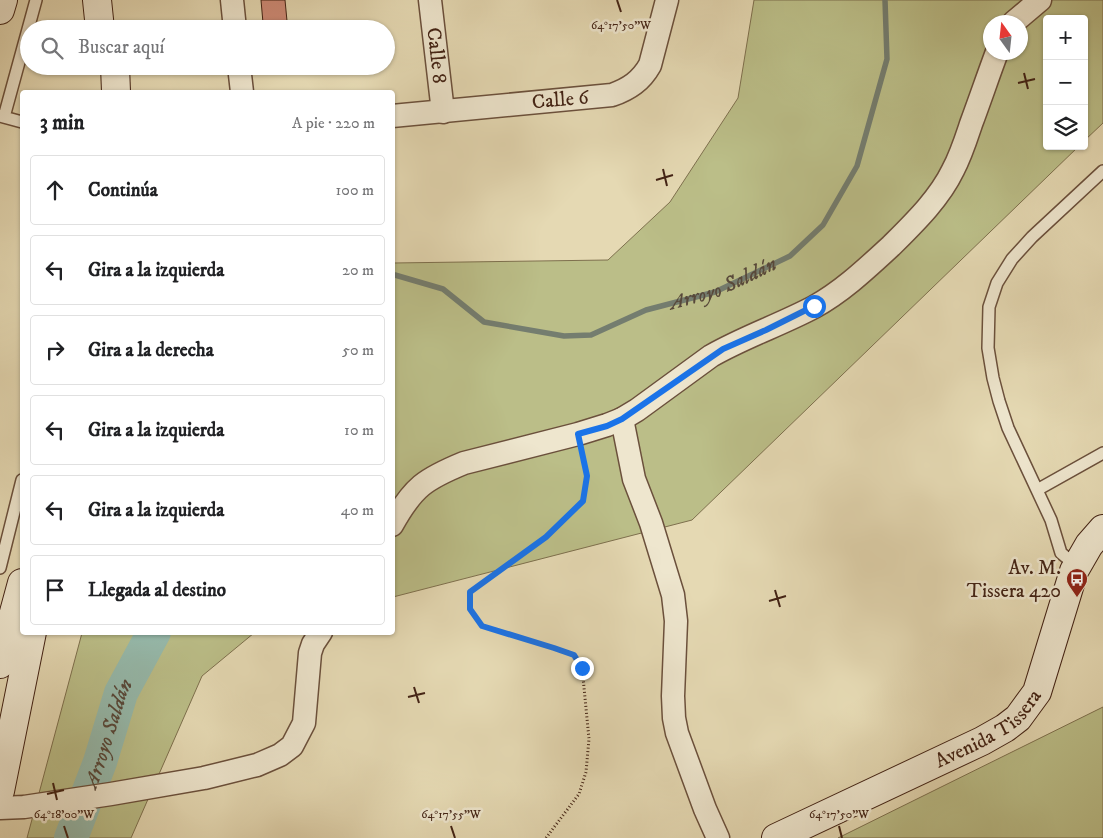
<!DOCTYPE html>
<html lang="es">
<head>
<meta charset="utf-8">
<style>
	body { margin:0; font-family:"IM FELL DW Pica",serif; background:#f6f6f6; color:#202124 }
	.controls { position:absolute; right:15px; top:15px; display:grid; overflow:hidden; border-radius:5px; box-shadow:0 1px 4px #0004 }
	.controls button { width:45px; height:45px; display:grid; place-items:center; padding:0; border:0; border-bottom:1px solid #e0e0e0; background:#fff; color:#202124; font:25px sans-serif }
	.compass { position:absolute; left:983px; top:15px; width:45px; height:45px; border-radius:50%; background:#fff; box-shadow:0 1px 4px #0004; rotate:345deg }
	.stop { position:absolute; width:15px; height:15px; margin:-11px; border:4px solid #1a73e8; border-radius:50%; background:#fff }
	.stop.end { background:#1a73e8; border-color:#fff; box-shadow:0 1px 5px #0008 }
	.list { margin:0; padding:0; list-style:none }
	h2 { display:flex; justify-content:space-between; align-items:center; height:65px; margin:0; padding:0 20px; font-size:21px }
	h2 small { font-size:16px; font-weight:400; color:#757577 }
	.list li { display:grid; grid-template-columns:32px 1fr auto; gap:15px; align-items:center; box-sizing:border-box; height:70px; margin:0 10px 10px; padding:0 10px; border:1px solid #e0e0e0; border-radius:5px }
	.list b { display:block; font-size:19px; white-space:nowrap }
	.list em { font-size:16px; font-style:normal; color:#757577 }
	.icon { flex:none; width:28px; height:28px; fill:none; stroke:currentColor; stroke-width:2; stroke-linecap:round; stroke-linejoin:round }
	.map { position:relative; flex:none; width:1103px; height:838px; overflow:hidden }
	.search { position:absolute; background:#fff; box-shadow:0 1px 4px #0004; left:20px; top:20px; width:375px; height:55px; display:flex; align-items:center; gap:12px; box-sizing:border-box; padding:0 18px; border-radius:28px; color:#757577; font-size:19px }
	.panel { position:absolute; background:#fff; box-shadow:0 1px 4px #0004; left:20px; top:90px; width:375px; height:545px; border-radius:5px }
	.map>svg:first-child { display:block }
	.green { fill:#bbbe88; stroke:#7e704e; fill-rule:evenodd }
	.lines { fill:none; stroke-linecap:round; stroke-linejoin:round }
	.stream { stroke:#747d6f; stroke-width:5.5 }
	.river { stroke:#96baac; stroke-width:34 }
	.building { fill:#cf8b77; stroke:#422214 }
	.lane-casing { stroke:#6b503c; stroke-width:14 }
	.street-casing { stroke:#6b503c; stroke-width:25 }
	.secondary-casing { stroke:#422214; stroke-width:30 }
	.path { stroke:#422214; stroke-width:3; stroke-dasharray:1 2.5; stroke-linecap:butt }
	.lane { stroke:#eee6ce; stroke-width:11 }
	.street { stroke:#eee6ce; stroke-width:22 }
	.secondary { stroke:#eee6ce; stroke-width:28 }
	.route { stroke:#1a73e8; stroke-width:6 }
	.ticks { fill:none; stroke:#422214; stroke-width:2 }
	.labels { text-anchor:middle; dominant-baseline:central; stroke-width:5; stroke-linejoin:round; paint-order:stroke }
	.street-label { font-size:20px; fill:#422214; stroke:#eee6ce }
	.poi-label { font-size:20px; fill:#422214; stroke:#eee6ce; text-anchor:end }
	.water-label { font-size:21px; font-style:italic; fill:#57483a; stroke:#eee6ce }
	.ticks-label { font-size:12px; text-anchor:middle; fill:#422214; stroke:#eee6ce; stroke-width:5; stroke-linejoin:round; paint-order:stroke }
</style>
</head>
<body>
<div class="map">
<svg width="1103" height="838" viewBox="0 0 1103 838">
	<rect width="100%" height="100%" fill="#e5d9b3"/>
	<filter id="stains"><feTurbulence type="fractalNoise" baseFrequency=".004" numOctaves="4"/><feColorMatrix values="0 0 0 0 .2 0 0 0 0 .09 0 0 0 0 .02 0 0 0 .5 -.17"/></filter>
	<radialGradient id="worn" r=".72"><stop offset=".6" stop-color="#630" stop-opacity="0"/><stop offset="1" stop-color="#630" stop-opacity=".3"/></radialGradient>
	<path class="green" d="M754 0H1103V123L1084 141V19H1047V146H1079L692 520 393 597V263L608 260 670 202 738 98ZM990 22H1020V52H990Z
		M82 633H254L202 676 131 838H27Z
		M1103 707V838H838Z"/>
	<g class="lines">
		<path class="stream" id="s1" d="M392 275H395L443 289 484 322 564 336 591 335 646 310 715 292 790 256 823 225 857 166 887 59 885 0"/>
		<path class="river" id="s2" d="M71 838 100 762 121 693 154 632"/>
	</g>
	<path class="building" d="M261 0H285L287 21 263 23Z"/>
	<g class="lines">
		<g class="lane-casing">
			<path id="lane" d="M0 116 22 122
				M4 117 36 0
				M1037 490 1103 453
				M1079 563 1067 558 1061 553 1051 520 1008 428 999 401 993 378 988 348 989 307 997 283 1012 259 1032 237 1103 171
				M0 568 22 480"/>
		</g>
		<g class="street-casing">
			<g id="street">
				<path d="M232 0 235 29"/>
				<path id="s3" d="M430 0 443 112"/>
				<path d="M1014 22 1040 0"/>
				<path d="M239 66 242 92"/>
				<path id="s4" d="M392 116 612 95C629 89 641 81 650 65L667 0"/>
				<path d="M622 419 634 479 651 523 673 595 676 621 673 696 674 718 677 733 705 809 718 838"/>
				<path d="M392 525C413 487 425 479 464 463L578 434 607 425 622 419 637 410 711 356C744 337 780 325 814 307 843 291 867 268 891 246 914 223 939 199 953 170 961 155 966 139 971 124 980 100 988 76 997 52"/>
				<path d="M0 808 24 807 111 794 204 778 257 765 280 755 292 746 304 723 310 653 313 644 321 632"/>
			</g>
		</g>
		<g class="secondary-casing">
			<g id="secondary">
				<path d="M97 0 100 29"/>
				<path d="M0 10 3 0"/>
				<path d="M115 66 116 92"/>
				<path d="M0 664 22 583"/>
				<path d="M0 791 32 632"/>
				<path id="s5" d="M776 838 982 741 1005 728 1018 718 1037 692 1074 571 1089 545 1103 529"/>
			</g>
		</g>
		<path class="path" d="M546 838 579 794 586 772 589 739 582 667 574 655 554 647 482 626 470 609V592L547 537 583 501 587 476 582 453"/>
		<use href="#lane" class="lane"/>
		<use href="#street" class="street"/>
		<use href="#secondary" class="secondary"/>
	</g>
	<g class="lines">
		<path class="route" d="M582 668 574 655 554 648 482 626 470 609V592L546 537 583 501 587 476 578 434 607 426 622 419 723 349 766 330 814 306"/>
	</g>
	<path class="ticks" d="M617 0 621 12M1024 73 1028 89M1018 83 1035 79M663 169 667 186M656 180 673 175M775 590 780 607M769 601 786 596M414 687 419 703M408 697 425 693M53 783 57 800M47 794 64 790M64 826 68 838M451 826 455 838M839 826 842 838"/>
	<defs>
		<g id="bus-pin" transform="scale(1.125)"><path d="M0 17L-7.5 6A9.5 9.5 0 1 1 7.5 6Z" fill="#8f2418" stroke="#eee6ce"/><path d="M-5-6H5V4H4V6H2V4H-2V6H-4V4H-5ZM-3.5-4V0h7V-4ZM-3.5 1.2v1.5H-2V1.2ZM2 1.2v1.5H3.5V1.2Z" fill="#fff"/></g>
	</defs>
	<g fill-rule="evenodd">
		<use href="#bus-pin" x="1077" y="579"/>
	</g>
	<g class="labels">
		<g class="street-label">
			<text stroke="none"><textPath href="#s3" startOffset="56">Calle 8</textPath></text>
			<text stroke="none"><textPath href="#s4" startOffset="169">Calle 6</textPath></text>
			<text stroke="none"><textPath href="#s5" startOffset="240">Avenida Tissera</textPath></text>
		</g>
		<g class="poi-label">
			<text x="1061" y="568">Av. M.<tspan x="1061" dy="23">Tissera 420</tspan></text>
		</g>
		<g class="water-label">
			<text stroke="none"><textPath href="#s1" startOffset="356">Arroyo Saldán</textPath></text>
			<text stroke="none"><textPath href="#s2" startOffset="111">Arroyo Saldán</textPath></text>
		</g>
	</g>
	<g class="ticks-label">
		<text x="621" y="29">64°17'50"W</text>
		<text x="64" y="818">64°18'00"W</text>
		<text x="451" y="818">64°17'55"W</text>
		<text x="839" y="818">64°17'50"W</text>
	</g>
	<rect width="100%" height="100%" filter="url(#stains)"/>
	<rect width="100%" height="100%" fill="url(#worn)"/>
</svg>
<div class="controls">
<button>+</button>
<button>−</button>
<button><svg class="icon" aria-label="layers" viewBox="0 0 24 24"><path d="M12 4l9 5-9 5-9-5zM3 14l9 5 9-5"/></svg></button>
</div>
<svg class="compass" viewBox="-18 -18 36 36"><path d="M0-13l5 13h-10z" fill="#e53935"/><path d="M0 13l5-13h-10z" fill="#757577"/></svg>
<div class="stop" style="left:814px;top:306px"></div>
<div class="stop end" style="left:582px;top:668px"></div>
<div class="search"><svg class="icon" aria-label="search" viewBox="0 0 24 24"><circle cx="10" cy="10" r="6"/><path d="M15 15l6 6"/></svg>Buscar aquí</div>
<section class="panel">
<h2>3 min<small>A pie · 220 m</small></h2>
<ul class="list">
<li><svg class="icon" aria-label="ahead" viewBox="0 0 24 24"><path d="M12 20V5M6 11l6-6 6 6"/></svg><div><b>Continúa</b></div><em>100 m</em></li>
<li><svg class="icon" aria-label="left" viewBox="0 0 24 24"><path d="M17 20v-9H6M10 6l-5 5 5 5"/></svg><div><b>Gira a la izquierda</b></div><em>20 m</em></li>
<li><svg class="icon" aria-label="right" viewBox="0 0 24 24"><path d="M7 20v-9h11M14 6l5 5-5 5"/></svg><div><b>Gira a la derecha</b></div><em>50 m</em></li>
<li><svg class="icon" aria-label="left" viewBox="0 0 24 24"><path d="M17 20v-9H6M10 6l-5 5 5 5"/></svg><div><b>Gira a la izquierda</b></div><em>10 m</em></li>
<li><svg class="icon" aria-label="left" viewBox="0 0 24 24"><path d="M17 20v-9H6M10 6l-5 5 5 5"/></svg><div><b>Gira a la izquierda</b></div><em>40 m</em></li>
<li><svg class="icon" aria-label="arrive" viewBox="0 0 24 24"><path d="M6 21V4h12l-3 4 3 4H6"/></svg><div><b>Llegada al destino</b></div></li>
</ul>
</section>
</div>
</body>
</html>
